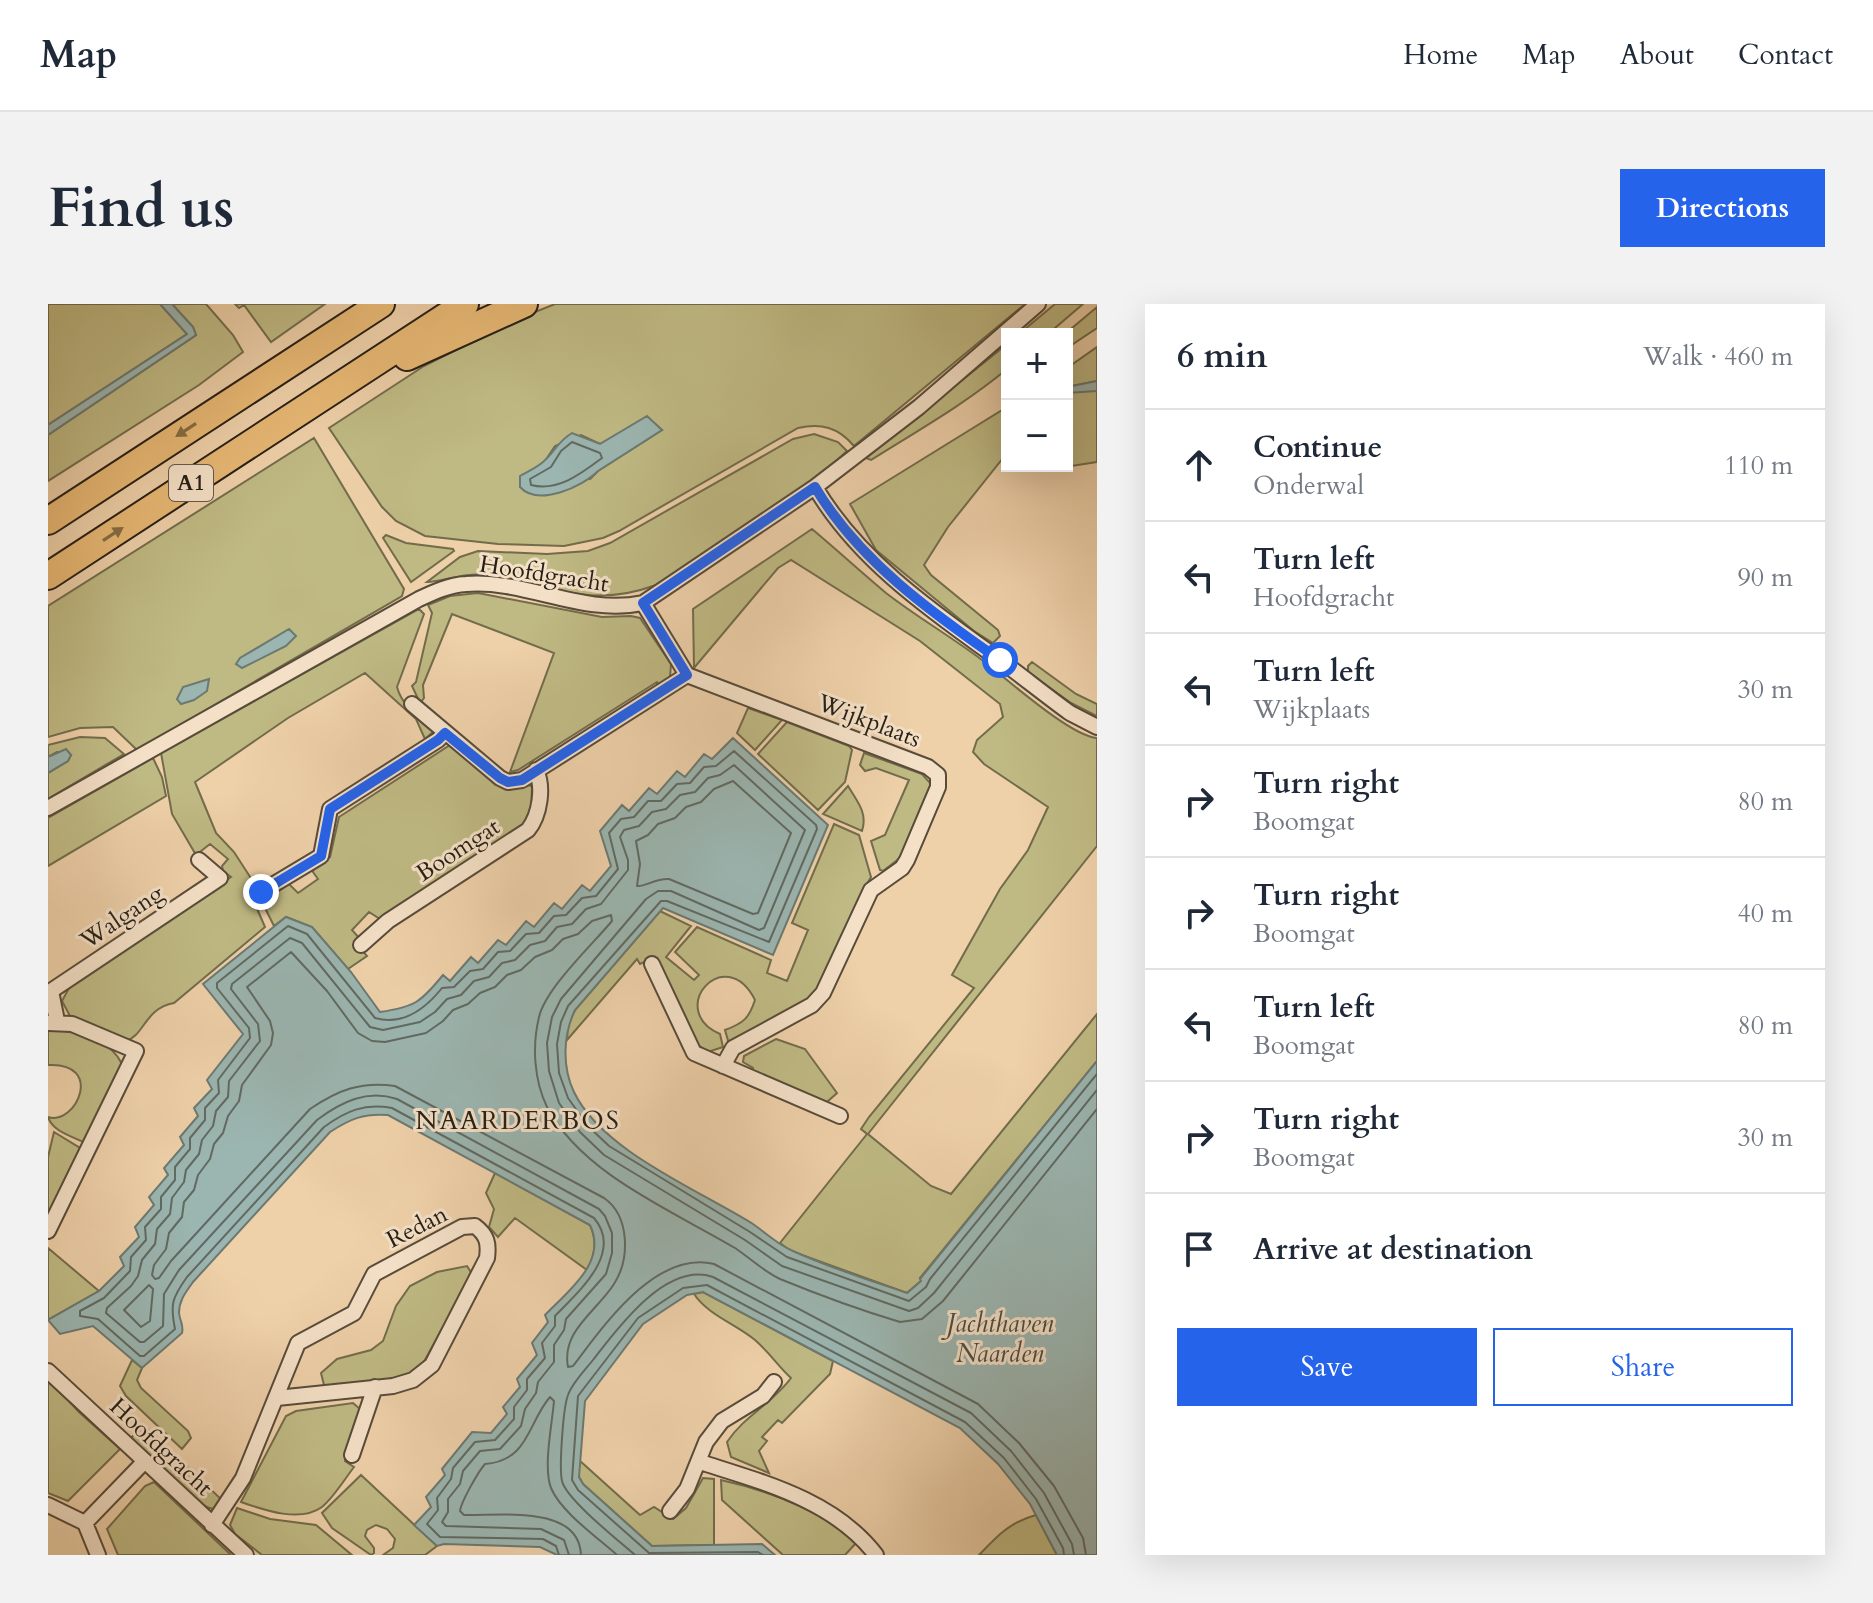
<!DOCTYPE html>
<html lang="en">
<head>
<meta charset="utf-8">
<style>
	body { margin:0; font-family:Cardo,serif; background:#f2f2f3; color:#1f2937 }
	.controls { position:absolute; right:24px; top:24px; display:grid; overflow:hidden; border-radius:0px; box-shadow:0 8px 32px #0002 }
	.controls button { width:72px; height:72px; display:grid; place-items:center; padding:0; border:0; border-bottom:2px solid #e0e1e3; background:#fff; color:#1f2937; font:40px sans-serif }
	.stop { position:absolute; width:24px; height:24px; margin:-18px; border:6px solid #2563eb; border-radius:50%; background:#fff }
	.stop.end { background:#2563eb; border-color:#fff; box-shadow:0 2px 8px #0008 }
	.list { margin:0; padding:0; list-style:none }
	h2 { display:flex; justify-content:space-between; align-items:center; height:104px; margin:0; padding:0 32px; font-size:34px }
	h2 small { font-size:26px; font-weight:400; color:#747a83 }
	.list li { display:grid; grid-template-columns:52px 1fr auto; gap:24px; align-items:center; box-sizing:border-box; height:112px; padding:0 32px; border-top:2px solid #e0e1e3 }
	.list b { display:block; font-size:30px; white-space:nowrap }
	.list p { margin:0; font-size:26px; white-space:nowrap; color:#747a83 }
	.list em { font-size:26px; font-style:normal; color:#747a83 }
	.actions { display:flex; gap:16px; padding:24px 32px }
	.actions a { flex:1; padding:18px 0; border:2px solid #2563eb; border-radius:0px; text-align:center; font-size:28px; color:#2563eb }
	.actions .main { background:#2563eb; color:#fff }
	.icon { flex:none; width:44px; height:44px; fill:none; stroke:currentColor; stroke-width:2; stroke-linecap:round; stroke-linejoin:round }
	.map { position:relative; flex:none; width:1049px; height:1251px; overflow:hidden; border-radius:0px }
	header { display:flex; align-items:center; gap:48px; box-sizing:border-box; height:112px; padding:0 40px; background:#fff; border-bottom:2px solid #e0e1e3 }
	header strong { font-size:38px }
	nav { display:flex; gap:44px; margin-inline-start:auto; font-size:28px }
	.intro { display:flex; align-items:center; justify-content:space-between; box-sizing:border-box; height:192px; padding:0 48px }
	h1 { margin:0; font-size:56px }
	.button { padding:20px 36px; border-radius:0px; background:#2563eb; color:#fff; font-size:28px; font-weight:700 }
	main { display:flex; gap:48px; padding:0 48px }
	aside { flex:1; background:#fff; border-radius:0px; box-shadow:0 8px 32px #0002 }
	.map>svg:first-child { display:block }
	.green { fill:#bfb983; stroke:#726c4c; stroke-width:2; fill-rule:evenodd }
	.water { fill:#9bb5b0; stroke:#6c7972; stroke-width:2 }
	.lines { fill:none; stroke-linecap:round; stroke-linejoin:round }
	.shore { stroke:#606a62; stroke-width:2 }
	.street-casing { stroke:#584b3a; stroke-width:18 }
	.highway-casing { stroke:#261f15; stroke-width:30 }
	.street { stroke:#f4e0c7; stroke-width:14 }
	.highway { stroke:#e7b874; stroke-width:26 }
	.oneway { fill:#866c44 }
	.route { stroke:#2563eb; stroke-width:10 }
	.labels { text-anchor:middle; dominant-baseline:central; stroke-width:6; stroke-linejoin:round; paint-order:stroke }
	.shield { fill:#f4e0c7; stroke:#64594a; stroke-width:2 }
	.shield-label { font-size:22px; font-weight:bold; fill:#261f15 }
	.street-label { font-size:24px; fill:#261f15; stroke:#f4e0c7 }
	.neighbourhood-label { font-size:26px; letter-spacing:2px; fill:#261f15; stroke:#f4e0c7 }
	.water-label { font-size:26px; font-style:italic; fill:#494c44; stroke:#f4e0c7 }
</style>
</head>
<body>
<header>
<strong>Map</strong>
<nav><a>Home</a><a>Map</a><a>About</a><a>Contact</a></nav>
</header>
<div class="intro"><h1>Find us</h1><a class="button">Directions</a></div>
<main>
<div class="map">
<svg width="1049" height="1251" viewBox="0 0 1049 1251">
	<rect width="100%" height="100%" fill="#eed0a9"/>
	<filter id="stains"><feTurbulence type="fractalNoise" baseFrequency=".0025" numOctaves="4"/><feColorMatrix values="0 0 0 0 .2 0 0 0 0 .09 0 0 0 0 .02 0 0 0 .5 -.17"/></filter>
	<radialGradient id="worn" r=".72"><stop offset=".6" stop-color="#630" stop-opacity="0"/><stop offset="1" stop-color="#630" stop-opacity=".3"/></radialGradient>
	<path class="green" d="M0 0H112L139 30 0 121Z
		M124 0H158L185 31 195 48 151 81 0 177V131L148 31 145 23Z
		M187 0H277L223 38 196 1 191 4Z
		M507 0H977L806 142C790 123 773 119 750 124L571 227 555 234 516 242 450 240 377 232 348 217 334 203 281 124 376 62 467 16ZM599 113 614 126 550 167 542 175 497 157 507 142 533 131 552 140Z
		M1007 0H1035L1000 30H971Z
		M1049 3V24L1019 44 1017 30Z
		M959 40V65C917 100 869 127 823 156L818 154Z
		M1049 43V77L1019 83V64Z
		M1024 87H1049V158L1017 163 1002 162H1019V89Z
		M959 103V149L900 223 876 261 883 271 950 326 952 332 945 339 926 327 828 246 802 200Z
		M766 130 790 138 799 147 763 180 608 281C540 306 504 280 438 271 415 268 396 278 379 278L412 253 430 247 499 250 540 247 562 239 745 135Z
		M266 134 356 285 354 292 89 446 65 423 32 424 0 433V302Z
		M764 225C789 246 813 268 838 289 869 313 902 332 934 356 958 374 1022 432 1049 434V542L820 830 883 882 903 890 1049 710V757L872 974 874 976 859 989 743 947 732 939 819 830 813 825 821 813 926 684 904 671 952 585 980 546 1000 503 936 460 925 448 929 436 955 413 952 400 872 337 743 256 730 264 646 364 645 305Z
		M338 231 358 239 405 245 406 247 363 278 335 234Z
		M430 289 554 313 583 312 592 314 623 360 622 373 612 382 609 378 470 466 462 468 506 349 404 310 375 381 376 394 372 399 364 382 368 378 384 309 380 301 402 292Z
		M371 305 376 310 349 383C354 402 371 414 386 427L377 435 368 415 317 369 240 414 147 478 168 529 186 548 208 582 205 585 211 596 207 600 217 623 126 699C97 704 96 732 78 737L22 712 14 697 21 684 183 573 175 567 174 562 180 555 162 540 148 551 124 510 113 449Z
		M984 358 1028 390 1049 400V412L1023 399 984 371 980 368V362Z
		M700 404 734 416 707 446 689 429Z
		M739 418 801 442 804 446 797 478 770 506 710 450Z
		M32 433 57 434 76 450 0 495V469L20 457 23 451 9 448 0 453V441Z
		M402 441 457 484H470L481 481 484 483 483 509 476 522 332 615 321 608 304 626 312 635 308 639 319 652 300 665 264 623 238 613 226 622 214 598 241 580 250 589 270 575 265 568 266 563 282 553 291 513Z
		M816 449 874 470 883 480 852 554 835 567 832 566 823 537 837 531 861 476 828 464 817 467 812 461Z
		M105 454 114 473 118 492 0 562V514Z
		M800 482C809 497 820 509 814 527L775 510Z
		M786 520 811 531 823 573 810 596 767 693 681 740 677 726C696 719 701 714 707 696 677 637 617 706 672 730L675 743 660 748 650 741 607 653 592 660 589 655 519 736 520 720 527 706 612 607 643 622 618 653 646 676 651 671 627 648 649 623 723 656 719 669 739 677 760 626 744 619Z
		M0 725C25 727 62 734 74 760L37 839C24 832 5 828 0 813 28 822 57 758 0 761Z
		M728 735 757 745 789 789 779 798 704 767 705 764 695 758 696 752Z
		M6 828 32 844 0 911V853Z
		M447 869 542 921C549 936 547 952 539 966L467 914 450 933 441 923 446 905 438 889Z
		M0 944 51 987 0 1016Z
		M419 962 424 970 372 1065 359 1072 277 1085 273 1069 289 1055 323 1046 335 1037 348 1002 362 982 389 968Z
		M655 988 785 1057 782 1070 734 1119 730 1116 714 1133 719 1137 711 1147 721 1169 683 1153 679 1138C696 1112 725 1099 743 1074 730 1062 721 1048 707 1036 688 1020 660 1011 646 990Z
		M84 1056 94 1064 89 1076 93 1084 140 1127 143 1134 134 1145 78 1092 72 1082Z
		M0 1074 31 1108 72 1145 20 1197 0 1189Z
		M305 1099 312 1105 297 1157 306 1163C296 1176 286 1193 274 1203 252 1219 216 1206 193 1198L238 1112 248 1107Z
		M95 1121 176 1198 165 1205C137 1198 105 1154 83 1134Z
		M531 1156 592 1211 606 1203 625 1215 638 1204 655 1174 666 1175V1241L604 1242 535 1180 531 1173Z
		M313 1171 389 1242 377 1251H335L345 1244 347 1235 339 1225 328 1221 319 1226 317 1232 326 1244V1249L323 1251 284 1224 274 1209Z
		M673 1176C722 1187 771 1206 809 1238L797 1251H735L674 1196Z
		M106 1178 183 1251H70L59 1225 97 1182Z
		M189 1204 222 1215 268 1221 304 1251H214L187 1230 182 1221Z
		M988 1211 1009 1251H931C949 1232 962 1218 988 1211Z"/>
	<path class="water" d="M112 0H124L145 23 148 31 0 131V121L139 30Z
		M1049 77V87L1019 89V83Z
		M599 112 614 126 550 167C534 183 490 203 472 183V172C479 168 488 164 495 158 506 149 510 137 524 129L552 140Z
		M241 325 248 332 238 342 194 364 188 360 192 354Z
		M161 375 159 387 146 396 133 400 129 395 135 383Z
		M685 434 780 521 725 651 615 604 527 706C515 731 514 763 526 788 554 847 651 886 705 920 718 929 730 941 745 947 782 964 821 976 859 989L873 977 872 975 1049 757V1251H1009L982 1200 950 1160 912 1124 655 988 639 991 595 1020 537 1097 531 1173 535 1180 604 1242 714 1240 727 1251H509L492 1243 396 1240 389 1242 366 1221 383 1203 378 1193 397 1171 394 1165 424 1128 443 1129 459 1110 455 1103 472 1083 469 1075 489 1051 484 1039 500 1018 497 1011C520 987 560 958 542 921L340 811C316 809 302 815 282 828L145 978C138 988 131 996 131 1009 132 1018 136 1021 134 1029L94 1064 45 1022 12 1030 0 1016 51 987 76 962 72 953 91 933 87 923 106 901 101 893 120 871 116 864 136 841 132 833 150 812 146 804 164 785 159 776 195 730 155 680 238 613 264 623 303 668 332 708C367 703 373 698 395 671L402 677 423 653 430 659 450 636 458 641 478 617 486 623 506 599 514 605 534 581 542 587 563 562 552 527 574 501 581 507 601 484 609 490 629 467 637 473 656 450 664 455Z
		M18 445 23 451 20 457 0 469V453Z"/>
	<g class="lines">
		<path class="shore" d="M524 138 552 149 554 154C534 169 510 188 483 181L482 175 503 163 513 147Z
			M685 477 743 529 710 609 705 610 621 575C608 574 597 583 589 582L592 560 588 537 600 531 610 520 627 514 638 503 653 498 666 485Z
			M101 981 105 985 102 1017 93 1023 76 1006Z
			M511 1251 508 1242 495 1235 392 1233 379 1220 390 1206 389 1194 403 1175 405 1164 427 1138 447 1136 466 1115V1103L479 1086V1075L497 1054 494 1039 507 1022V1012C530 988 576 949 546 914L344 804C316 799 298 807 276 823L139 973C124 994 122 1000 127 1025L96 1052H92L50 1015 32 1012V1007L56 994 82 967 83 953 98 936 97 923 113 905V893L127 876V863L142 845V834L157 816V804L171 789 170 776 202 734 201 724 169 684V679L240 622 259 630 327 714C355 722 378 704 394 684L406 683 422 667 435 665 450 648 462 647 478 630 491 629 506 612 518 611 534 594 548 592 570 565 561 529 573 515 586 513 600 497H613L629 480 642 479 656 463 668 462 686 447 768 521 769 525 721 638 619 597H613L520 702 513 718 509 740 511 769 520 794 540 822 561 842 702 928 739 953 861 997 878 983 882 975 1049 770
			M521 1251 516 1236 493 1225 398 1222 394 1218 400 1208V1195L412 1180 415 1167 432 1147 452 1145 473 1122 477 1105 488 1089 490 1078 506 1058V1041L516 1026 518 1015 558 970 564 949V929L557 912 551 905 349 795C319 785 293 798 269 816L131 966 116 990 115 1022 96 1038H92L58 1009 59 1004 83 982 90 972 94 956 107 940 109 925 122 910 124 894 136 878 138 866 151 850 154 836 165 822 168 807 180 793 181 777 212 737 210 720 183 685 184 680 242 634 254 639 322 723 335 726 372 718 387 708 399 695 413 691 426 677 441 673 454 659 467 656 482 641 497 637 509 623 524 620 538 605 553 600 580 566V556L572 533 576 526 591 522 604 508 618 505 632 491 647 488 660 474 672 471 686 461 757 526 716 624 711 626 623 587H610L598 595 513 695 504 713 499 739 501 767 511 799 532 828 556 851 697 936 734 962 861 1007 870 1004 886 989 1049 786
			M533 1251C531 1200 451 1212 416 1211L412 1207C413 1198 430 1168 437 1160 481 1157 480 1118 502 1093L506 1097C504 1121 495 1163 503 1184 513 1208 550 1234 569 1251
			M587 1251C571 1237 518 1195 514 1177 511 1164 515 1104 520 1091 524 1079 537 1066 545 1056 569 1025 618 957 665 973L923 1109 963 1147 996 1189 1024 1240 1026 1251
			M715 1251 710 1248 601 1249 530 1186 524 1176 530 1092 590 1014 635 984 659 981 917 1118 956 1154 988 1195 1015 1244 1016 1251
			M1038 1251 1035 1234 1006 1182 971 1139 930 1100 666 960C607 946 555 1023 525 1062L520 1063C513 1027 549 1007 566 980 582 955 582 912 556 894L347 782C313 777 290 786 262 805L123 957 111 974 107 975 104 971 106 961 118 945 121 929 134 913 136 898 146 886 150 871 162 855 166 840 175 829 180 812 191 797 194 781 223 741 225 729 222 717 199 683 243 648 279 687 310 729 324 737 337 738 378 729 395 717 405 706 420 700 432 689 447 683 459 671 473 666 487 653 504 646 515 635 530 630 544 617 563 611 564 617C544 641 498 684 491 713 484 742 486 776 499 803 534 870 625 907 687 944 702 954 715 967 732 975 771 991 812 1006 852 1018L874 1015 895 997 1049 805"/>
		<g class="street-casing">
			<path id="street" d="M767 183C809 255 882 306 949 354 974 372 997 391 1022 409L1049 423
				M595 299 639 371 880 463 890 471V483L859 556 854 564 823 586 775 689 764 701 685 744 675 762
				M364 400 452 474 460 478 474 476 639 371
				M0 504 371 295C386 288 401 281 418 280 478 275 534 312 595 299L767 183 871 103 990 0
				M213 588 273 552 282 505 390 436 397 429
				M313 641 340 617 480 526C492 511 496 483 488 466
				M604 660 646 749 792 812
				M9 717 3 687 172 574 151 556
				M0 719 24 720 88 747 0 927
				M0 1067 198 1251
				M304 1151 327 1083
				M652 1158C714 1178 786 1196 828 1251
				M0 1201 37 1219 50 1251
				M622 1207 639 1185 658 1138 674 1117 715 1092 726 1078
				M37 1219 96 1158
				M164 1221 195 1174 250 1039 306 1009 326 970 414 923 427 922C439 931 441 939 439 954L384 1061 365 1076 345 1082 229 1094"/>
		</g>
		<g class="highway-casing">
			<path id="highway" d="M359 53 476 0
				M0 217 333 0
				M0 272 417 0"/>
		</g>
		<use href="#street" class="street"/>
		<use href="#highway" class="highway"/>
	</g>
	<defs><path id="oneway-solid" d="M-6-.8H1V-3.2L6.5 0L1 3.2V.8H-6Z" transform="scale(2)"/></defs>
	<g class="oneway">
		<use href="#oneway-solid" transform="translate(138 126) rotate(147)"/>
		<use href="#oneway-solid" transform="translate(65 230) rotate(-33)"/>
	</g>
	<g class="lines">
		<path class="route" d="M213 588 273 552 282 505 390 436 397 429 452 474 460 478 474 476 639 371 595 299 767 183C810 256 884 309 952 356"/>
	</g>
	<g class="labels">
		<rect class="shield" x="121" y="161" width="44" height="36" rx="6"/>
		<g class="shield-label">
			<text x="143" y="179">A1</text>
		</g>
		<g class="street-label">
			<text transform="translate(496 270) rotate(9)">Hoofdgracht</text>
			<text transform="translate(821 417) rotate(21)">Wijkplaats</text>
			<text transform="translate(410 546) rotate(-33)">Boomgat</text>
			<text transform="translate(74 613) rotate(-34)">Walgang</text>
			<text transform="translate(369 923) rotate(-27)">Redan</text>
			<text transform="translate(113 1143) rotate(43)">Hoofdgracht</text>
		</g>
		<g class="neighbourhood-label">
			<text x="470" y="816">NAARDERBOS</text>
		</g>
		<g class="water-label">
			<text x="952" y="1019">Jachthaven<tspan x="952" dy="30">Naarden</tspan></text>
		</g>
	</g>
	<rect width="100%" height="100%" filter="url(#stains)"/>
	<rect width="100%" height="100%" fill="url(#worn)"/>
</svg>
<div class="controls">
<button>+</button>
<button>−</button>
</div>
<div class="stop" style="left:952px;top:356px"></div>
<div class="stop end" style="left:213px;top:588px"></div>
</div>
<aside>
<h2>6 min<small>Walk · 460 m</small></h2>
<ul class="list">
<li><svg class="icon" aria-label="ahead" viewBox="0 0 24 24"><path d="M12 20V5M6 11l6-6 6 6"/></svg><div><b>Continue</b><p>Onderwal</p></div><em>110 m</em></li>
<li><svg class="icon" aria-label="left" viewBox="0 0 24 24"><path d="M17 20v-9H6M10 6l-5 5 5 5"/></svg><div><b>Turn left</b><p>Hoofdgracht</p></div><em>90 m</em></li>
<li><svg class="icon" aria-label="left" viewBox="0 0 24 24"><path d="M17 20v-9H6M10 6l-5 5 5 5"/></svg><div><b>Turn left</b><p>Wijkplaats</p></div><em>30 m</em></li>
<li><svg class="icon" aria-label="right" viewBox="0 0 24 24"><path d="M7 20v-9h11M14 6l5 5-5 5"/></svg><div><b>Turn right</b><p>Boomgat</p></div><em>80 m</em></li>
<li><svg class="icon" aria-label="right" viewBox="0 0 24 24"><path d="M7 20v-9h11M14 6l5 5-5 5"/></svg><div><b>Turn right</b><p>Boomgat</p></div><em>40 m</em></li>
<li><svg class="icon" aria-label="left" viewBox="0 0 24 24"><path d="M17 20v-9H6M10 6l-5 5 5 5"/></svg><div><b>Turn left</b><p>Boomgat</p></div><em>80 m</em></li>
<li><svg class="icon" aria-label="right" viewBox="0 0 24 24"><path d="M7 20v-9h11M14 6l5 5-5 5"/></svg><div><b>Turn right</b><p>Boomgat</p></div><em>30 m</em></li>
<li><svg class="icon" aria-label="arrive" viewBox="0 0 24 24"><path d="M6 21V4h12l-3 4 3 4H6"/></svg><div><b>Arrive at destination</b></div></li>
</ul>
<div class="actions"><a class="main">Save</a><a>Share</a></div>
</aside>
</main>
</body>
</html>
